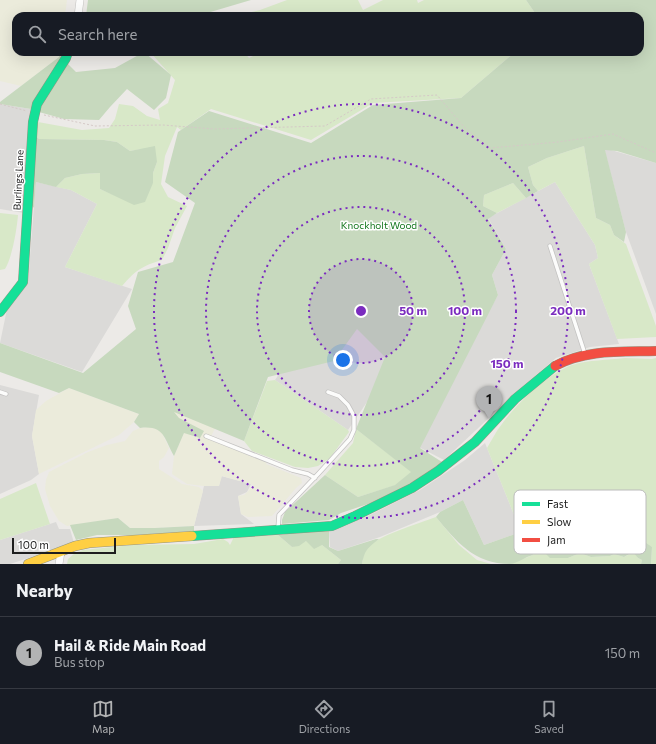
<!DOCTYPE html>
<html lang="en">
<head>
<meta charset="utf-8">
<style>
	body { margin:0; font-family:Commissioner,sans-serif; background:#20242c; color:#f1f3f6 }
	.scale { position:absolute; left:12px; bottom:10px; width:104px; box-sizing:border-box; padding-left:4px; border:2px solid #1e1e1e; border-top:0; font-size:11px; line-height:14px; white-space:nowrap; color:#1e1e1e; -webkit-text-stroke:3px #fff; paint-order:stroke }
	.you { position:absolute; left:343px; top:360px; width:14px; height:14px; margin:-10px; border:3px solid #fff; border-radius:50%; background:#1a73e8; box-shadow:0 0 0 6px #1a73e833 }
	.badge { display:grid; place-items:center; width:26px; height:26px; border-radius:50%; background:#b2b3b4; color:#111; font-size:13px; font-weight:700 }
	.pin { position:absolute; translate:-50% -33px; filter:drop-shadow(0 1px 2px #0008) }
	.pin::after { content:''; position:absolute; top:21px; width:14px; height:12px; background:inherit; clip-path:polygon(0 0,100% 0,50% 100%) }
	.list { margin:0; padding:0; list-style:none }
	h2 { display:flex; justify-content:space-between; align-items:center; height:52px; margin:0; padding:0 16px; font-size:17px }
	h2 small { font-size:13px; font-weight:400; color:#9ea1a6 }
	.list li { display:grid; grid-template-columns:26px 1fr auto; gap:12px; align-items:center; box-sizing:border-box; height:72px; padding:0 16px; border-top:1px solid #363941 }
	.list b { display:block; font-size:15px; white-space:nowrap }
	.list p { margin:0; font-size:13px; white-space:nowrap; color:#9ea1a6 }
	.list em { font-size:13px; font-style:normal; color:#9ea1a6 }
	.icon { flex:none; width:22px; height:22px; fill:none; stroke:currentColor; stroke-width:2; stroke-linecap:round; stroke-linejoin:round }
	.map { position:relative; flex:none; width:656px; height:564px; overflow:hidden }
	.search { position:absolute; background:#171b24; box-shadow:0 4px 16px #0002; left:12px; right:12px; top:12px; height:44px; display:flex; align-items:center; gap:10px; box-sizing:border-box; padding:0 14px; border-radius:12px; color:#9ea1a6; font-size:15px }
	.sheet { height:124px; background:#171b24 }
	nav { display:flex; justify-content:space-around; align-items:center; box-sizing:border-box; height:56px; border-top:1px solid #363941; background:#171b24; font-size:11px; color:#9ea1a6 }
	nav a { display:grid; justify-items:center; gap:2px }
	nav .on { color:#b2b3b4 }
	.map>svg:first-child { display:block }
	.residential { fill:#dbdad8 }
	.farmland { fill:#ebebdb }
	.grass { fill:#d8e8c8 }
	.forest { fill:#c7d9be }
	.lines { fill:none; stroke-linecap:round; stroke-linejoin:round }
	.lane-casing { stroke:#c3c2c1; stroke-width:5 }
	.street-casing { stroke:#c3c2c1; stroke-width:8 }
	.fast-casing { stroke:#939580; stroke-width:10 }
	.slow-casing { stroke:#939580; stroke-width:10 }
	.jam-casing { stroke:#939580; stroke-width:10 }
	.path { stroke:#d5c9c7; stroke-width:1; stroke-dasharray:2 2; stroke-linecap:butt }
	.lane { stroke:#fcfcfb; stroke-width:3.5 }
	.street { stroke:#fcfcfb; stroke-width:7 }
	.fast { stroke:#16e098; stroke-width:9 }
	.slow { stroke:#ffcf43; stroke-width:9 }
	.jam { stroke:#f24e42; stroke-width:9 }
	.ring { fill:none; stroke:#7b2cbf; stroke-width:2; stroke-dasharray:2 4 }
	.labels { text-anchor:middle; dominant-baseline:central; stroke-width:3; stroke-linejoin:round; paint-order:stroke }
	.street-label { font-size:10px; fill:#1e1e1e; stroke:#fff }
	.park-label { font-size:10px; fill:#12761c; stroke:#fff }
	.key { fill:#fff; stroke:#bcbcbc; stroke-width:1 }
	.key-label { font-size:11px; fill:#1e1e1e }
	.centre { fill:#7b2cbf; stroke:#fff; stroke-width:2 }
	.ring-label { font-size:12px; text-anchor:middle; font-weight:bold; fill:#7b2cbf; stroke:#fff; stroke-width:3; stroke-linejoin:round; paint-order:stroke }
</style>
</head>
<body>
<div class="map">
<svg width="656" height="564" viewBox="0 0 656 564">
	<rect width="100%" height="100%" fill="#eceae7"/>
	<path class="residential" d="M0 104 31 109 24 213 0 209Z
		M604 148 656 163V314L626 232Z
		M36 182 71 190 97 204 65 267 132 289 82 372 0 343 7 309 28 281Z
		M555 182 595 245 598 258 589 264 619 344 590 347 556 358 523 386 444 460 415 445 498 295 492 275 506 249 488 218Z
		M356 324 397 358 348 430 275 380 286 364Z
		M0 385 39 395 32 436 39 474 31 480 0 494Z
		M485 443 521 532 484 545 463 500 440 512 380 537 338 551 330 547 329 529 368 516 420 490 465 460Z
		M221 476 251 484 247 492 238 496 241 514 254 524 194 526 204 486H219Z
		M56 522 59 529H70L74 543 10 564H0V540Z"/>
	<path class="farmland" d="M0 0H67L65 16H16V52H59V57L21 86 0 81Z
		M69 388 139 414 134 422 119 435 39 474 32 436 36 410 46 401Z
		M181 389 226 408 210 438 268 460 266 464 301 478 302 483 296 488 272 516 248 517 241 514 238 496 244 495 254 485 222 476 219 486H204L187 484 172 474 174 456 184 433 170 423Z
		M149 427 157 429 162 433 169 448 164 457 159 461V469L182 484 199 487 203 491 194 526 155 528H130L118 518 67 526 59 521 50 506 45 489 46 480 49 472 88 452 107 445 125 441 133 431 140 428Z"/>
	<path class="grass" d="M287 0H358L363 10 383 0H417L418 3 424 0H526L537 16 239 15 260 10Z
		M150 52H244L249 58 261 52H515L461 98 373 103 311 140 211 109 181 130 177 127 165 156 161 184 168 197 187 206 175 228 168 248 162 260C142 266 136 270 122 286L65 267 97 204 71 190 56 187 65 178 82 174 100 173V189L116 196 153 183V173L157 162 142 149 130 151 117 142 104 140 39 139 35 135 38 122 82 130 109 128 115 119 119 104 133 106 147 116 160 120 158 109 168 103 175 80Z
		M584 146 596 218 610 225 614 235 626 244 656 326V337L617 339 589 264 598 258 595 245 555 182 538 191 533 185 528 167 547 158Z
		M513 183 526 198 497 213 483 206 484 195Z
		M0 213 18 215C17 229 12 258 5 269L0 270Z
		M625 358 652 359 656 358V564H651L652 547 637 542 623 547 609 548 598 537 578 544 569 534 568 558 580 553 591 557 610 556 614 554 624 557 634 552 638 558 642 560 641 564H510L533 555 527 540 521 532 487 448C492 440 496 431 502 424 516 404 549 373 572 365 589 360 607 360 625 358Z
		M275 380 348 430 349 432 330 458 318 466 308 468 295 467 252 451 244 441 267 381Z
		M356 429 412 472 396 485 358 497 325 475 353 443Z
		M36 483 50 524 0 540V499Z
		M436 517 459 545 477 560 491 564H362C363 559 363 554 366 549 378 535 418 524 436 517Z
		M278 535 292 547 306 541 322 545 341 560 338 564H67L68 559 75 553 83 550 133 545 194 544 223 539 228 542 230 545 234 537Z"/>
	<path class="forest" d="M88 0H251L197 16H86Z
		M526 0H656V163L617 151 605 150 626 232 624 242 614 235 610 225 596 218 584 146 547 158 528 167 533 185 538 191 526 198 513 183 484 195 483 206 497 213 488 219 506 249 492 275 498 295 420 448 442 462 423 477 374 502 341 513 329 520 282 524V520L285 512 325 475 358 497 395 485 411 472 356 429 385 357 357 329 334 361 268 377 244 441 174 412 179 418 204 431 200 438 184 433 174 456C164 439 165 425 140 428L134 422 139 414 69 388 59 393 0 372V343L83 373 136 329 128 306 138 272 173 262 195 203 165 182 178 132 209 111 311 143 373 105 461 98 515 52H640V16H537Z
		M59 52H65L31 109 0 104V102L59 57Z
		M144 52 171 75 166 98 154 110 127 89 110 107 99 120 64 119 39 112 40 105 67 63 76 72 115 68Z
		M35 135 39 139 104 140 117 142 130 151 155 146 157 162 153 173V183L145 202 134 205 100 189V173L82 174 65 178 56 187 36 182 34 208 30 203Z
		M463 500 484 545 521 532 527 540 533 555C525 557 518 563 510 564 474 564 456 541 436 517L440 512Z
		M118 518 130 528H155L194 526V531L136 535H97L76 540 70 525Z
		M329 529V547L338 551 376 539H379C368 548 365 549 362 564H338L341 560 322 545 314 549 306 541 299 546 292 547 278 535Z
		M554 530 569 534 578 544 598 537 609 548 623 547 643 541 652 547 651 564H641L642 560 638 558 633 552 624 557 614 554 610 556 591 557 580 553 568 558H550L544 552 545 540Z"/>
	<g class="lines">
		<g class="lane-casing">
			<path id="lane" d="M550 246 585 354
				M0 392 6 394
				M206 436 292 470 308 474 315 478
				M278 528 279 515 319 473 350 439 354 430V416L348 405 339 396 328 392"/>
		</g>
		<g class="street-casing">
			<path id="street" d="M78 16 80 0
				M59 564 61 552"/>
		</g>
		<g class="fast-casing">
			<path id="fast" d="M0 312 23 282 33 122 37 104 66 58 68 52
				M192 536 332 526 355 516 412 488 438 471 475 442 515 399 555 366"/>
		</g>
		<g class="slow-casing">
			<path id="slow" d="M28 564 75 546 89 543 192 536"/>
		</g>
		<g class="jam-casing">
			<path id="jam" d="M555 366C585 349 623 352 656 351"/>
		</g>
		<path class="path" d="M0 104 27 111
			M44 115 95 126 163 125 214 129 325 126 371 99 437 95 464 127 490 148 558 142 613 134 656 153"/>
		<use href="#lane" class="lane"/>
		<use href="#street" class="street"/>
		<use href="#fast" class="fast"/>
		<use href="#slow" class="slow"/>
		<use href="#jam" class="jam"/>
	</g>
	<circle cx="361" cy="311" r="52" fill="#7b2cbf" fill-opacity=".12"/>
	<g class="ring">
		<circle cx="361" cy="311" r="52"/>
		<circle cx="361" cy="311" r="104"/>
		<circle cx="361" cy="311" r="155"/>
		<circle cx="361" cy="311" r="207"/>
	</g>
	<g class="labels">
		<g class="street-label">
			<text transform="translate(18 180) rotate(-87)">Burlings Lane</text>
		</g>
		<g class="park-label">
			<text x="379" y="225">Knockholt Wood</text>
		</g>
	</g>
	<rect x="514" y="490" width="132" height="64" rx="6" class="key"/>
	<rect x="522" y="502" width="18" height="4" fill="#16e098"/>
	<rect x="522" y="520" width="18" height="4" fill="#ffcf43"/>
	<rect x="522" y="538" width="18" height="4" fill="#f24e42"/>
	<g class="key-label">
		<text x="547" y="508">Fast</text>
		<text x="547" y="526">Slow</text>
		<text x="547" y="544">Jam</text>
	</g>
	<circle cx="361" cy="311" r="6" class="centre"/>
	<g class="ring-label">
		<text x="413" y="315">50 m</text>
		<text x="465" y="315">100 m</text>
		<text x="568" y="315">200 m</text>
		<text x="507" y="368">150 m</text>
	</g>
</svg>
<div class="scale">100 m</div>
<div class="you"></div>
<div class="pin badge" style="left:489px;top:419px">1</div>
<div class="search"><svg class="icon" aria-label="search" viewBox="0 0 24 24"><circle cx="10" cy="10" r="6"/><path d="M15 15l6 6"/></svg>Search here</div>
</div>
<section class="sheet">
<h2>Nearby<small></small></h2>
<ul class="list">
<li><span class="badge">1</span><div><b>Hail &amp; Ride Main Road</b><p>Bus stop</p></div><em>150 m</em></li>
</ul>
</section>
<nav>
<a class="on"><svg class="icon" aria-label="map" viewBox="0 0 24 24"><path d="M3 6l6-2 6 2 6-2v14l-6 2-6-2-6 2zM9 4v14M15 6v14"/></svg>Map</a>
<a><svg class="icon" aria-label="directions" viewBox="0 0 24 24"><path d="M12 3l9 9-9 9-9-9zM9 14v-3h6M13 9l2 2-2 2"/></svg>Directions</a>
<a><svg class="icon" aria-label="saved" viewBox="0 0 24 24"><path d="M7 4h10v16l-5-4-5 4z"/></svg>Saved</a>
</nav>
</body>
</html>
